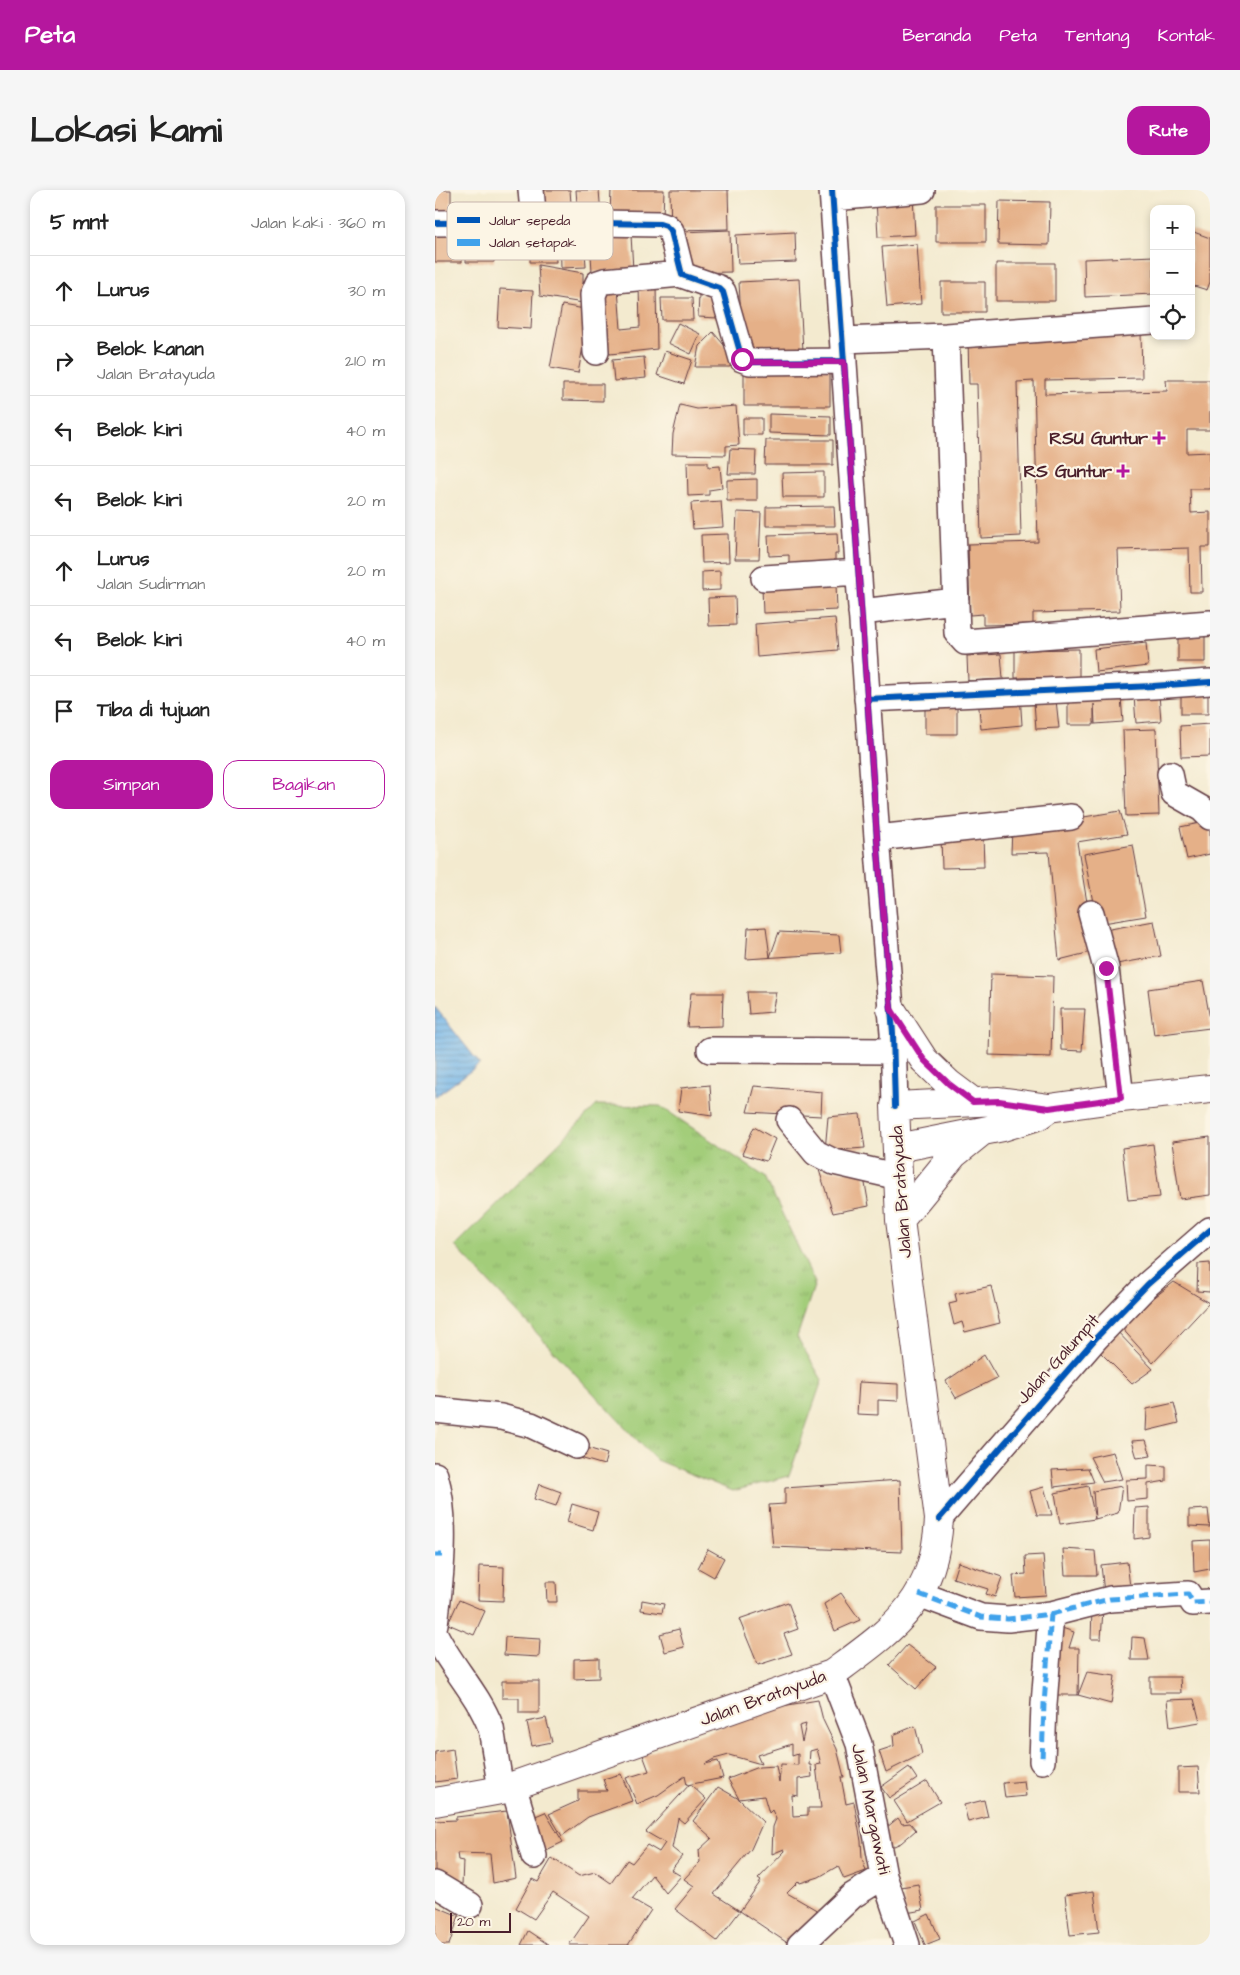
<!DOCTYPE html>
<html lang="id">
<head>
<meta charset="utf-8">
<style>
	body { margin:0; font-family:"Architects Daughter",sans-serif; background:#f6f6f6; color:#222 }
	.controls { position:absolute; right:15px; top:15px; display:grid; overflow:hidden; border-radius:10px; box-shadow:0 2px 8px #0003 }
	.controls button { width:45px; height:45px; display:grid; place-items:center; padding:0; border:0; border-bottom:1px solid #e0e0e0; background:#fff; color:#222; font:25px sans-serif }
	.scale { position:absolute; left:15px; bottom:12px; width:61px; box-sizing:border-box; padding-left:5px; border:2px solid #4a1f2b; border-top:0; font-size:14px; line-height:18px; white-space:nowrap; color:#4a1f2b; -webkit-text-stroke:4px #fcf5e5; paint-order:stroke }
	.stop { position:absolute; width:15px; height:15px; margin:-11px; border:4px solid #b5179e; border-radius:50%; background:#fff }
	.stop.end { background:#b5179e; border-color:#fff; box-shadow:0 1px 5px #0008 }
	.list { margin:0; padding:0; list-style:none }
	h2 { display:flex; justify-content:space-between; align-items:center; height:65px; margin:0; padding:0 20px; font-size:21px }
	h2 small { font-size:16px; font-weight:400; color:#767676 }
	.list li { display:grid; grid-template-columns:32px 1fr auto; gap:15px; align-items:center; box-sizing:border-box; height:70px; padding:0 20px; border-top:1px solid #e0e0e0 }
	.list b { display:block; font-size:19px; white-space:nowrap }
	.list p { margin:0; font-size:16px; white-space:nowrap; color:#767676 }
	.list em { font-size:16px; font-style:normal; color:#767676 }
	.actions { display:flex; gap:10px; padding:15px 20px }
	.actions a { flex:1; padding:11px 0; border:1px solid #b5179e; border-radius:15px; text-align:center; font-size:18px; color:#b5179e }
	.actions .main { background:#b5179e; color:#fff }
	.icon { flex:none; width:28px; height:28px; fill:none; stroke:currentColor; stroke-width:2; stroke-linecap:round; stroke-linejoin:round }
	.map { position:relative; flex:none; width:775px; height:1755px; overflow:hidden; border-radius:15px }
	header { display:flex; align-items:center; gap:30px; box-sizing:border-box; height:70px; padding:0 25px; background:#b5179e; color:#fff }
	header strong { font-size:24px }
	nav { display:flex; gap:28px; margin-inline-start:auto; font-size:18px }
	.intro { display:flex; align-items:center; justify-content:space-between; box-sizing:border-box; height:120px; padding:0 30px }
	h1 { margin:0; font-size:35px }
	.button { padding:12px 22px; border-radius:15px; background:#b5179e; color:#fff; font-size:18px; font-weight:700 }
	main { display:flex; gap:30px; padding:0 30px }
	aside { flex:1; background:#fff; border-radius:15px; box-shadow:0 2px 8px #0003 }
	.map>svg:first-child { display:block }
	.grass { fill:url(#grass-tufts); stroke:#767652 }
	.water { fill:url(#water-rules); stroke:#5e6a8a }
	.building { fill:#e5b088; fill-rule:evenodd }
	.lines { fill:none; stroke-linecap:round; stroke-linejoin:round }
	.minor-casing { stroke:#633d44; stroke-width:28 }
	.major-casing { stroke:#633d44; stroke-width:30 }
	.minor { stroke:#fff; stroke-width:25 }
	.major { stroke:#fff; stroke-width:28 }
	.quiet { stroke:#40a2eb; stroke-width:5; stroke-dasharray:10 5; stroke-linecap:butt }
	.cycleway-casing { stroke:#fcf5e5; stroke-width:9 }
	.cycleway { stroke:#0057b8; stroke-width:6 }
	.route { stroke:#b5179e; stroke-width:6 }
	.poi-dot { fill:#b5179e; stroke:#fcf5e5; stroke-width:2 }
	.labels { text-anchor:middle; dominant-baseline:central; stroke-width:4.5; stroke-linejoin:round; paint-order:stroke }
	.poi-label { font-size:18px; font-weight:bold; fill:#4a1f2b; stroke:#fcf5e5; text-anchor:end }
	.street-label { font-size:18px; fill:#4a1f2b; stroke:#fcf5e5 }
	.key { fill:#fcf5e5; stroke:#c7b5ad; stroke-width:1 }
	.key-label { font-size:14px; fill:#4a1f2b }
</style>
</head>
<body>
<header>
<strong>Peta</strong>
<nav><a>Beranda</a><a>Peta</a><a>Tentang</a><a>Kontak</a></nav>
</header>
<div class="intro"><h1>Lokasi kami</h1><a class="button">Rute</a></div>
<main>
<aside>
<h2>5 mnt<small>Jalan kaki · 360 m</small></h2>
<ul class="list">
<li><svg class="icon" aria-label="ahead" viewBox="0 0 24 24"><path d="M12 20V5M6 11l6-6 6 6"/></svg><div><b>Lurus</b></div><em>30 m</em></li>
<li><svg class="icon" aria-label="right" viewBox="0 0 24 24"><path d="M7 20v-9h11M14 6l5 5-5 5"/></svg><div><b>Belok kanan</b><p>Jalan Bratayuda</p></div><em>210 m</em></li>
<li><svg class="icon" aria-label="left" viewBox="0 0 24 24"><path d="M17 20v-9H6M10 6l-5 5 5 5"/></svg><div><b>Belok kiri</b></div><em>40 m</em></li>
<li><svg class="icon" aria-label="left" viewBox="0 0 24 24"><path d="M17 20v-9H6M10 6l-5 5 5 5"/></svg><div><b>Belok kiri</b></div><em>20 m</em></li>
<li><svg class="icon" aria-label="ahead" viewBox="0 0 24 24"><path d="M12 20V5M6 11l6-6 6 6"/></svg><div><b>Lurus</b><p>Jalan Sudirman</p></div><em>20 m</em></li>
<li><svg class="icon" aria-label="left" viewBox="0 0 24 24"><path d="M17 20v-9H6M10 6l-5 5 5 5"/></svg><div><b>Belok kiri</b></div><em>40 m</em></li>
<li><svg class="icon" aria-label="arrive" viewBox="0 0 24 24"><path d="M6 21V4h12l-3 4 3 4H6"/></svg><div><b>Tiba di tujuan</b></div></li>
</ul>
<div class="actions"><a class="main">Simpan</a><a>Bagikan</a></div>
</aside>
<div class="map">
<svg width="775" height="1755" viewBox="0 0 775 1755">
	<defs>
		<pattern id="grass-tufts" width="24" height="20" patternUnits="userSpaceOnUse" patternTransform="scale(1.25)"><rect width="24" height="20" fill="#a3cd7a"/><path d="M3 7l-1-3M5 7V3M7 7l1-3M15 17l-1-3M17 17v-4M19 17l1-3" fill="none" stroke="#8eb06a"/></pattern>
		<pattern id="water-rules" width="6" height="5" patternUnits="userSpaceOnUse" patternTransform="scale(1.25)"><rect width="6" height="5" fill="#73b5e8"/><path d="M0 2.5h6" fill="none" stroke="#6093bc"/></pattern>
	</defs>
	<rect width="100%" height="100%" fill="#fcf5e5"/>
	<filter id="ink" filterUnits="userSpaceOnUse"><feTurbulence type="fractalNoise" baseFrequency=".02" numOctaves="2"/><feDisplacementMap in="SourceGraphic" scale="10" xChannelSelector="R" yChannelSelector="G"/><feConvolveMatrix kernelMatrix="1 2 1 2 8 2 1 2 1" color-interpolation-filters="sRGB"/></filter>
	<filter id="wash" filterUnits="userSpaceOnUse"><feTurbulence type="fractalNoise" baseFrequency=".0096" numOctaves="4" result="noise"/><feDisplacementMap in="SourceGraphic" scale="20" xChannelSelector="R" yChannelSelector="G"/><feGaussianBlur stdDeviation="1.12" result="paint"/><feColorMatrix in="noise" values="0 0 0 0 0 0 0 0 0 0 0 0 0 0 0 0 0 1.4 0 .05"/><feComposite in="paint" operator="in"/></filter>
	<g filter="url(#wash)">
		<rect width="100%" height="100%" fill="#f3eacf"/>
		<path class="grass" d="M162 915 225 916 330 987 380 1093 362 1147 387 1190 354 1286 298 1301 221 1270 20 1056Z"/>
		<path class="water" d="M0 817 45 874 0 907Z"/>
		<g id="blocks">
			<path class="building" d="M0 0H16V24H0Z
				M103 0H135L137 27 102 23Z
				M141 0H164L166 25 143 27Z
				M176 0H229L228 26 175 24Z
				M235 0H293L294 39 236 40Z
				M478 6 480 45 443 47 441 8Z
				M564 11 615 12 614 55 563 54Z
				M501 15H551V52H501Z
				M295 40 296 82 249 83 248 42Z
				M0 41H27V72H0Z
				M756 41 775 48V92L772 100 756 95Z
				M149 42 151 77 126 78 125 43Z
				M360 42 361 72 303 74 301 45Z
				M32 43H59V72H31Z
				M96 45H119L121 72H95Z
				M196 45 198 80 157 82 155 46Z
				M482 54 486 114 452 117 447 57Z
				M719 66V104L650 107 649 69Z
				M561 73H620V111H561Z
				M103 75 148 83V113L105 106Z
				M364 89 368 161 308 164 304 92Z
				M506 92H550V122H506Z
				M204 96H221L222 159 175 164 174 159 166 160 162 101 183 99 186 139 205 137Z
				M65 99 98 101 96 139 63 137Z
				M264 105 284 106 283 128 263 127Z
				M226 108H257L258 130H227Z
				M127 115 155 120 143 183 115 178Z
				M243 133 265 144 256 164 233 153Z
				M278 142 305 174 294 177H260L264 156Z
				M706 142 707 188 610 190V204L732 201 731 190H775V240H752V263L775 262V299H755L756 323 775 322V357H766L767 402H755L754 358 683 360 685 421 598 423V434L548 435V424L535 425 533 354 603 352 599 191 582 192 586 346 546 348 542 194H534L533 146Z
				M230 161 257 170 249 194 222 185Z
				M209 167 211 188 179 191 177 170Z
				M309 178H395V216H309Z
				M128 194H168V211L128 210Z
				M245 215 262 219 301 216 304 255 291 256V265L237 264 238 244Z
				M334 224 396 226V245L334 243Z
				M308 228H327V245H308Z
				M331 250H398V275H330Z
				M295 259 321 260 320 284H293Z
				M252 272H273V277L285 276 287 298 274 300V305L253 306Z
				M389 282V307H348L347 283Z
				M322 289V311H292V290Z
				M286 311 288 337 258 339 256 313Z
				M399 316 400 336H331V317Z
				M302 322 326 323 324 369H300Z
				M402 343 403 364H400V378H354V365L334 366 333 345Z
				M293 344 294 372 267 373 266 345Z
				M285 381V400L267 401V382Z
				M401 394 402 420 328 423 327 397Z
				M300 407 301 435 274 436 273 408Z
				M400 428 403 460 322 467 320 434Z
				M743 445H770V472H743Z
				M711 453 713 476 661 482 659 459Z
				M644 459V487L580 488V460Z
				M566 464 568 489 533 491 532 466Z
				M746 497H773V524H746Z
				M585 504 587 535 546 539 543 508Z
				M724 504 726 531 701 533 699 506Z
				M686 507 688 532 660 534 659 514V535H633V509Z
				M490 510H522V544H490Z
				M621 510 624 538 601 539 599 512Z
				M775 534V566L746 567 745 536Z
				M721 539 724 625 691 626 688 540Z
				M685 621 692 644 642 652 660 761 624 770 614 662 576 663 577 639Z
				M775 631V664L752 669 745 637Z
				M548 646 549 677 507 678 506 647Z
				M698 655 711 726 662 734 649 664Z
				M719 731 726 766 676 775 670 740Z
				M331 737 335 767 344 742 404 745 406 763 311 769 313 738Z
				M556 784 618 786 616 867 554 865Z
				M768 791 775 829V838L719 845 713 799Z
				M312 802H341L337 822 314 824Z
				M256 803H288L287 836 252 837Z
				M625 819H650L647 861 626 860Z
				M275 895 277 926 243 921 246 898Z
				M319 896 387 902 386 926 312 922Z
				M425 924 430 958 390 961 393 927Z
				M319 937 340 949 331 971 307 964Z
				M775 947V1005L745 1009 737 952Z
				M718 954 725 1007 693 1010 687 958Z
				M384 980 428 982 434 1016 398 1023Z
				M775 1073V1102L762 1101 763 1074Z
				M739 1092 774 1113 718 1173 684 1135Z
				M556 1096 565 1133 530 1142 527 1132 519 1135 514 1114 522 1112 520 1104Z
				M680 1139 718 1179 697 1194 659 1156Z
				M549 1165 562 1188 521 1208 511 1191Z
				M424 1192 463 1194V1211L443 1210V1225L422 1224Z
				M739 1213 744 1233 711 1241 712 1219Z
				M711 1250 716 1266 702 1268 697 1251Z
				M149 1257 172 1264 169 1275 145 1268Z
				M678 1262 687 1289 668 1292 655 1267Z
				M713 1275 731 1276V1291L713 1294V1309L692 1311 691 1290 713 1289Z
				M653 1278 659 1292 619 1297 617 1280Z
				M465 1290 467 1362 338 1357 334 1315 350 1314V1298Z
				M104 1294 126 1302 121 1316 99 1309Z
				M653 1296 660 1329 625 1334 620 1303Z
				M687 1296 683 1323 660 1329 658 1301Z
				M609 1297 617 1325H602L595 1301Z
				M137 1314 163 1322 158 1340 132 1332Z
				M714 1317V1347L699 1349 700 1318Z
				M773 1319 775 1337 754 1336V1320Z
				M775 1350V1379L759 1382 758 1351Z
				M273 1359 289 1368 279 1387 263 1378Z
				M628 1359 660 1361 662 1385H630Z
				M608 1365 611 1405 580 1407 578 1385 591 1384 590 1366Z
				M523 1372 567 1387 560 1407 551 1404 553 1399 518 1388Z
				M692 1372 695 1397 669 1403 666 1375Z
				M44 1376 69 1377 68 1411 43 1410Z
				M111 1392H121L122 1412H112Z
				M406 1403 425 1430 400 1441 389 1414Z
				M24 1410 50 1421 39 1445 13 1434Z
				M207 1410 229 1414 227 1423 206 1420Z
				M353 1412 363 1439 349 1444 357 1464 323 1475 304 1429Z
				M657 1420H668L666 1449H656Z
				M621 1436 639 1442 634 1458H644L643 1505H619Z
				M244 1439 249 1457 230 1462 225 1444Z
				M70 1447 105 1449 104 1467 69 1465Z
				M697 1447 710 1448 714 1470H696Z
				M472 1455 501 1477 481 1499 454 1475Z
				M164 1468V1488L139 1489V1469Z
				M652 1482 680 1486 676 1514 643 1505Z
				M715 1487H745L746 1503H715Z
				M67 1491H104V1523H84V1508H67Z
				M759 1509 765 1532 735 1537 732 1510Z
				M383 1510 388 1530 402 1559 409 1587H406L411 1614 419 1612 426 1651 427 1668 431 1681 409 1689 403 1676 384 1687 365 1693 364 1691 352 1703 385 1722 351 1752 305 1721 326 1691 323 1689 350 1661 349 1659 337 1664 338 1637 341 1629 337 1620 334 1623 329 1606 304 1609 328 1632 316 1659 279 1704 305 1721 282 1751 240 1719 259 1696 249 1689 265 1672 264 1660 277 1648 258 1631 283 1597 304 1609 293 1589 324 1577 341 1576 344 1592 346 1574 363 1575V1564L357 1566V1554L322 1565 326 1574 294 1565 279 1569 270 1574 283 1571 288 1588 252 1595 250 1586 223 1605 202 1614 191 1588 214 1581 208 1565 341 1517ZM371 1534 367 1552 364 1536ZM382 1559 386 1574 381 1575 386 1618H373V1625L358 1626 357 1605 363 1606V1589L377 1587 376 1575H374L375 1561Z
				M111 1528 117 1552 97 1556 92 1532Z
				M480 1536 487 1564 451 1582 444 1561 459 1556 458 1545Z
				M18 1559 22 1589 0 1592V1562Z
				M474 1577 482 1589 454 1608 446 1597Z
				M763 1577 765 1602H743V1578Z
				M186 1584 197 1611 153 1627 127 1646 114 1624 143 1611V1601H172L168 1589Z
				M492 1591 505 1612 472 1631 459 1611Z
				M589 1591 591 1606 570 1608 568 1593Z
				M255 1594 271 1609 249 1633 243 1628 237 1658 247 1666 236 1680 246 1686 231 1703 217 1685 197 1709 216 1720 193 1755H134L154 1726 118 1702 99 1729 81 1718 97 1689 103 1692 117 1668 144 1686 160 1682 176 1693 192 1670 197 1673 212 1655 224 1662 230 1653 211 1642Z
				M549 1610 553 1627 533 1632 529 1615Z
				M72 1621 81 1688 58 1693 55 1664 22 1663 23 1670 28 1671 27 1695 3 1696 0 1693V1631L21 1630V1627Z
				M110 1622 128 1652 99 1666 89 1631Z
				M463 1628 467 1634 475 1633 481 1640 466 1653 452 1659 451 1638Z
				M483 1694 488 1720 471 1723 466 1697Z
				M659 1701 664 1742 635 1745 630 1705Z
				M0 1716 24 1726 14 1755H0Z
				M494 1724 505 1749 490 1755 480 1731Z
				M93 1741 114 1755H86Z"/>
		</g>
	</g>
	<g filter="url(#ink)">
		<use href="#blocks" fill-opacity="0" stroke="#633d44" stroke-width="1"/>
		<g class="lines">
			<g class="minor-casing">
				<path id="minor" d="M96 0 99 32
					M397 0 442 648 458 843 460 916
					M398 8 487 0
					M0 33 99 32 225 34 231 36 236 41 247 85 284 98 288 102 307 169 315 172 409 171
					M511 146 522 443 530 452 775 433
					M408 150 511 146 719 131
					M161 162 158 105 163 93 169 91 246 84
					M329 388 424 382
					M426 422 521 411
					M432 509 718 496 775 492
					M735 584 739 603 767 619 775 627
					M442 648 636 627
					M656 723 671 778 686 908
					M275 860 458 861
					M354 930 381 963 399 972 464 987
					M0 1220 66 1227 96 1235 141 1256
					M0 1285C13 1328 6 1389 0 1434
					M504 1329 660 1149 713 1094 775 1040
					M484 1404 546 1427 573 1429 616 1424 609 1514 607 1571
					M616 1424 675 1409 753 1404 758 1413 775 1412
					M0 1444C16 1477 43 1503 56 1538L66 1600
					M397 1484 424 1554 449 1686 472 1755
					M78 1595 99 1666
					M0 1694 35 1715
					M365 1755 417 1706 449 1686"/>
			</g>
			<g class="major-casing">
				<path id="major" d="M456 819 489 870 514 894 538 912
					M463 958 568 937 603 926 614 918
					M465 1030 519 964 545 943
					M0 1612 66 1600 397 1484C459 1438 499 1413 504 1329L465 1030 460 916 564 911 614 918 686 908 775 899"/>
			</g>
			<use href="#minor" class="minor"/>
			<use href="#major" class="major"/>
			<path class="quiet" d="M0 1365H7
				M484 1404 546 1427 573 1429 616 1424 609 1514 607 1571
				M616 1424 675 1409 753 1404 758 1413 775 1412"/>
			<g class="cycleway-casing">
				<path id="cycleway" d="M397 0 442 648 458 843 460 916
					M0 33 99 32 225 34 231 36 236 41 247 85 284 98 288 102 307 169 315 172 409 171
					M432 509 718 496 775 492
					M504 1329 660 1149 713 1094 775 1040"/>
			</g>
			<use href="#cycleway" class="cycleway"/>
		</g>
	</g>
	<g class="lines" filter="url(#ink)">
		<path class="route" d="M307 169 315 172H409L442 648 456 819 489 870 514 894 538 912 564 911 614 918 686 908 671 778"/>
	</g>
	<g class="poi-dot">
		<path d="M721.5 240.5h5v5h5v5h-5v5h-5v-5h-5v-5h5z"/>
		<path d="M685.5 273.5h5v5h5v5h-5v5h-5v-5h-5v-5h5z"/>
	</g>
	<g class="labels">
		<g class="poi-label">
			<text x="713" y="248">RSU Guntur</text>
			<text x="677" y="281">RS Guntur</text>
		</g>
		<g class="street-label">
			<text transform="translate(466 1002) rotate(-94)">Jalan Bratayuda</text>
			<text transform="translate(623 1169) rotate(-48)">Jalan Galumpit</text>
			<text transform="translate(328 1508) rotate(-20)">Jalan Bratayuda</text>
			<text transform="translate(436 1619) rotate(78)">Jalan Margawati</text>
		</g>
	</g>
	<rect x="12" y="12" width="166" height="58" rx="8" class="key"/>
	<rect x="22" y="27" width="23" height="6" fill="#0057b8"/>
	<rect x="22" y="49" width="23" height="7" fill="#40a2eb"/>
	<g class="key-label">
		<text x="54" y="35">Jalur sepeda</text>
		<text x="54" y="57">Jalan setapak</text>
	</g>
</svg>
<div class="controls">
<button>+</button>
<button>−</button>
<button><svg class="icon" aria-label="locate" viewBox="0 0 24 24"><circle cx="12" cy="12" r="6"/><path d="M12 2v4M12 18v4M2 12h4M18 12h4"/></svg></button>
</div>
<div class="scale">20 m</div>
<div class="stop" style="left:307px;top:169px"></div>
<div class="stop end" style="left:671px;top:778px"></div>
</div>
</main>
</body>
</html>
